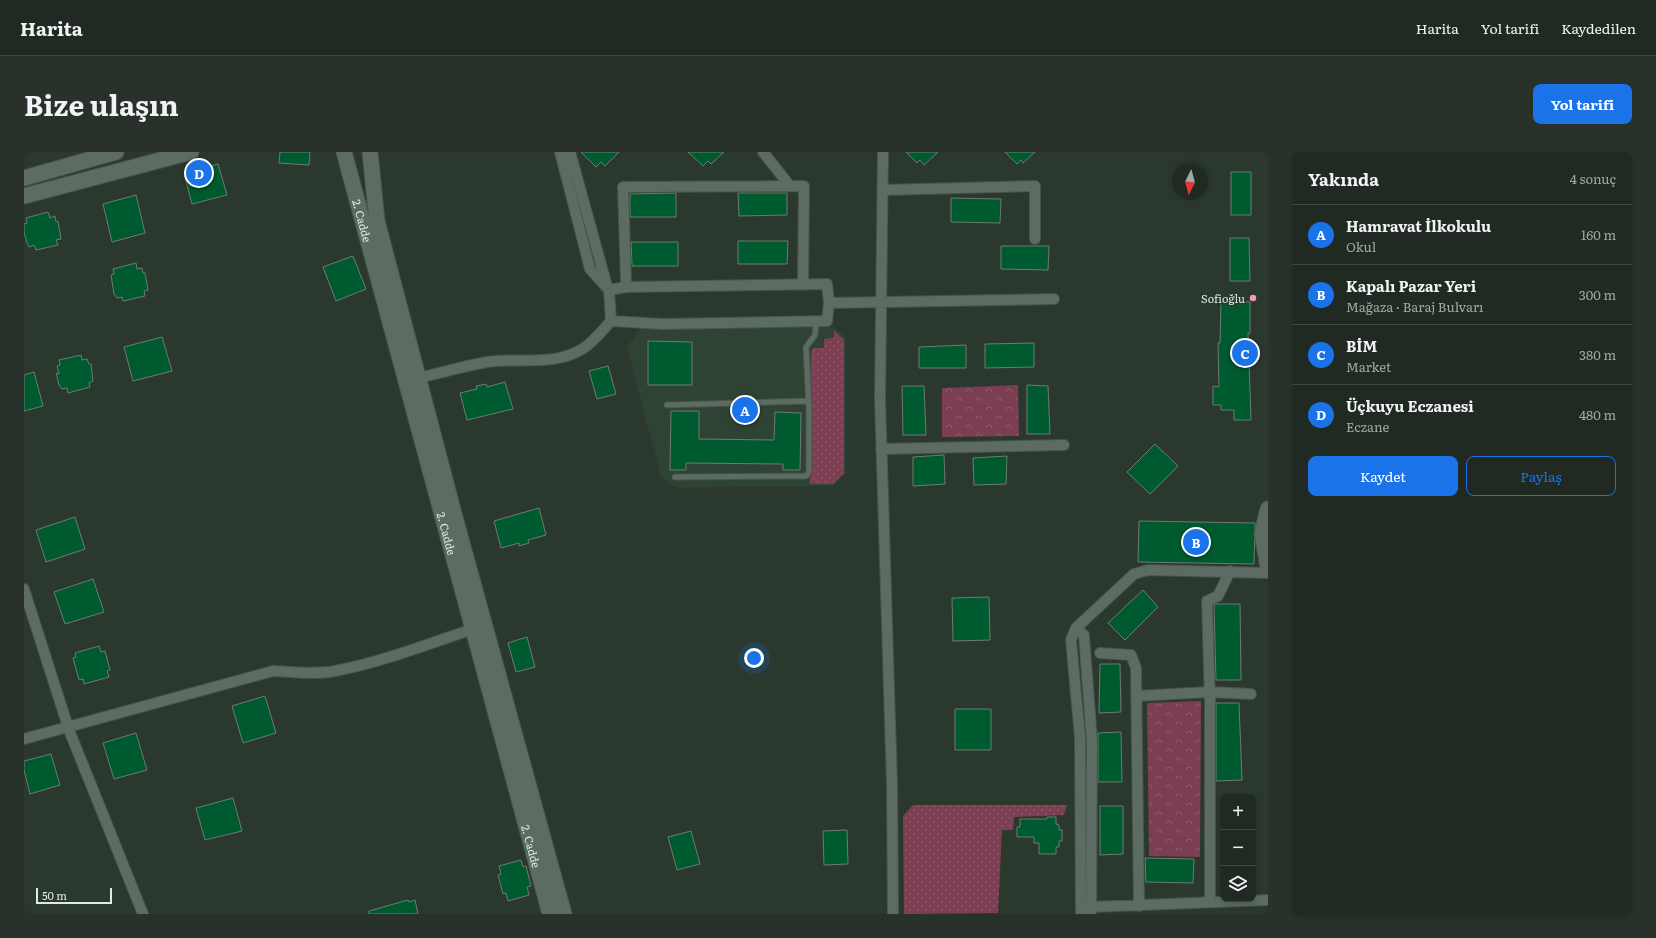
<!DOCTYPE html>
<html lang="tr">
<head>
<meta charset="utf-8">
<style>
	body { margin:0; font-family:Literata,serif; background:#28322a; color:#f1f3f6 }
	.controls { position:absolute; right:12px; bottom:12px; display:grid; overflow:hidden; border-radius:8px; box-shadow:0 2px 6px #0003 }
	.controls button { width:36px; height:36px; display:grid; place-items:center; padding:0; border:0; border-bottom:1px solid #3d4640; background:#202a22; color:#f1f3f6; font:20px sans-serif }
	.compass { position:absolute; left:1148px; top:12px; width:36px; height:36px; border-radius:50%; background:#202a22; box-shadow:0 2px 6px #0003; rotate:186deg }
	.scale { position:absolute; left:12px; bottom:10px; width:76px; box-sizing:border-box; padding-left:4px; border:2px solid #e0e9e2; border-top:0; font-size:11px; line-height:14px; white-space:nowrap; color:#e0e9e2; -webkit-text-stroke:3px #2a382e; paint-order:stroke }
	.you { position:absolute; left:730px; top:506px; width:14px; height:14px; margin:-10px; border:3px solid #fff; border-radius:50%; background:#1a73e8; box-shadow:0 0 0 6px #1a73e833 }
	.badge { display:grid; place-items:center; width:26px; height:26px; border-radius:50%; background:#1a73e8; color:#fff; font-size:13px; font-weight:700 }
	.pin { position:absolute; translate:-50% -50%; border:2px solid #fff; box-shadow:0 1px 4px #0006 }
	.list { margin:0; padding:0; list-style:none }
	h2 { display:flex; justify-content:space-between; align-items:center; height:52px; margin:0; padding:0 16px; font-size:17px }
	h2 small { font-size:13px; font-weight:400; color:#a2a7a5 }
	.list li { display:grid; grid-template-columns:26px 1fr auto; gap:12px; align-items:center; box-sizing:border-box; height:60px; padding:0 16px; border-top:1px solid #3d4640 }
	.list b { display:block; font-size:15px; white-space:nowrap }
	.list p { margin:0; font-size:13px; white-space:nowrap; color:#a2a7a5 }
	.list em { font-size:13px; font-style:normal; color:#a2a7a5 }
	.actions { display:flex; gap:8px; padding:12px 16px }
	.actions a { flex:1; padding:9px 0; border:1px solid #1a73e8; border-radius:8px; text-align:center; font-size:14px; color:#1a73e8 }
	.actions .main { background:#1a73e8; color:#fff }
	.icon { flex:none; width:22px; height:22px; fill:none; stroke:currentColor; stroke-width:2; stroke-linecap:round; stroke-linejoin:round }
	.map { position:relative; flex:none; width:1244px; height:762px; overflow:hidden; border-radius:8px }
	header { display:flex; align-items:center; gap:24px; box-sizing:border-box; height:56px; padding:0 20px; background:#202a22; border-bottom:1px solid #3d4640 }
	header strong { font-size:19px }
	nav { display:flex; gap:22px; margin-inline-start:auto; font-size:14px }
	.intro { display:flex; align-items:center; justify-content:space-between; box-sizing:border-box; height:96px; padding:0 24px }
	h1 { margin:0; font-size:28px }
	.button { padding:10px 18px; border-radius:8px; background:#1a73e8; color:#fff; font-size:14px; font-weight:700 }
	main { display:flex; gap:24px; padding:0 24px }
	aside { flex:1; background:#202a22; border-radius:8px; box-shadow:0 2px 6px #0003 }
	.map>svg:first-child { display:block }
	.built { fill:#2f4335 }
	.grass { fill:url(#grass-dots) }
	.park { fill:url(#park-crowns) }
	.building { fill:#005a2f; stroke:#6d7c71 }
	.lines { fill:none; stroke-linecap:round; stroke-linejoin:round }
	.lane-casing { stroke:#48544b; stroke-width:7 }
	.street-casing { stroke:#48544b; stroke-width:12 }
	.secondary-casing { stroke:#48544b; stroke-width:17 }
	.lane { stroke:#5d6c62; stroke-width:5 }
	.street { stroke:#5d6c62; stroke-width:10 }
	.secondary { stroke:#5d6c62; stroke-width:15 }
	.poi-dot { fill:#f19ab3; stroke:#2a382e; stroke-width:1.5 }
	.labels { text-anchor:middle; dominant-baseline:central; stroke-width:3; stroke-linejoin:round; paint-order:stroke }
	.street-label { font-size:11px; fill:#e0e9e2; stroke:#2a382e }
	.poi-label { font-size:11px; fill:#e0e9e2; stroke:#2a382e; text-anchor:end }
</style>
</head>
<body>
<header>
<strong>Harita</strong>
<nav><a>Harita</a><a>Yol tarifi</a><a>Kaydedilen</a></nav>
</header>
<div class="intro"><h1>Bize ulaşın</h1><a class="button">Yol tarifi</a></div>
<main>
<div class="map">
<svg width="1244" height="762" viewBox="0 0 1244 762">
	<defs>
		<pattern id="grass-dots" width="8" height="8" patternUnits="userSpaceOnUse"><rect width="8" height="8" fill="#7c3e52"/><path d="M2 2h.1M6 6h.1" fill="none" stroke="#8e5a6b" stroke-width="1.8" stroke-linecap="round"/></pattern>
		<pattern id="park-crowns" width="20" height="18" patternUnits="userSpaceOnUse"><rect width="20" height="18" fill="#7c3e52"/><path d="M2 6a3 3 0 1 1 6 0M12 15a3 3 0 1 1 6 0" fill="none" stroke="#8e5a6b"/></pattern>
	</defs>
	<rect width="100%" height="100%" fill="#2a382e"/>
	<path class="built" d="M810 175 822 186V321L809 334 653 336 637 325 603 195 617 176Z"/>
	<path class="grass" d="M810 178 820 188V321L809 332H786L787 200 789 196H800V187L810 186Z
		M889 653H1043L1040 663 990 665 989 678H978L974 761 880 762 879 664Z"/>
	<path class="park" d="M994 233 995 284 918 285V236Z
		M1177 549 1176 705 1125 704 1123 551Z"/>
	<path class="building" d="M256 0H286L285 13 255 11Z
		M557 0H595L581 14 577 10 572 15Z
		M664 0H700L687 12 684 9 679 14Z
		M882 0H914L900 13 896 8 893 11Z
		M981 0H1011L999 11 997 8 993 12Z
		M194 12 203 43 168 52 160 22Z
		M1207 20H1227V63H1207Z
		M652 41V65H606V42Z
		M714 41H763V63L715 64Z
		M112 43 121 81 88 90 79 52Z
		M927 46 977 47 976 71 927 70Z
		M24 60 26 66 31 64 32 70 34 69 37 87 32 88 34 93 12 98 10 93 5 95 3 91 0 80V72L3 71 2 66Z
		M1206 86H1225L1226 129H1206Z
		M714 89H764L763 112H714Z
		M607 90H654V114H608Z
		M977 94H1025L1024 118 977 117Z
		M329 104 342 137 312 149 299 115Z
		M112 111 113 117 118 116 119 121H121L124 138 120 139 121 144 99 149 98 145 93 146 90 142 87 123 90 122 89 117Z
		M1197 149 1226 150V181H1224L1227 268H1210V258H1197V253H1189V234L1195 235 1194 191H1196Z
		M138 185 148 219 109 229 100 195Z
		M624 189 668 190V233H624Z
		M1010 191V215L961 216V192Z
		M942 193V216H895V195Z
		M57 203 58 208 63 207 65 212H67L69 229 65 231 66 235 44 241 43 236 38 237 35 233 32 221 35 222 33 214 36 213 35 208Z
		M584 214 592 242 573 247 565 219Z
		M10 220 19 254 0 259V223Z
		M481 230 489 257 443 268 436 241 453 237 452 234 462 232 463 235Z
		M1003 233 1024 234 1026 282H1003Z
		M878 234H900L902 283H879Z
		M647 259H675V287L750 288 751 260 777 261 776 318H759V312L662 311V318H646Z
		M1131 292 1154 314 1126 342 1103 320Z
		M920 303 921 332 889 334V305Z
		M983 304 982 332 950 333 949 306Z
		M515 356 522 383 504 388 505 391 495 394V391L477 396 470 369Z
		M51 365 61 397 22 410 12 378Z
		M1115 369 1231 371 1230 412 1114 410Z
		M69 427 80 460 41 472 30 440Z
		M1119 438 1134 455 1101 488 1084 471Z
		M965 445 966 488 929 489 928 446Z
		M1192 452H1216L1217 528H1192L1190 453Z
		M503 485 511 515 492 520 484 491Z
		M75 494 77 500 81 499 86 518 83 519 85 525 60 532 59 527 55 528 49 506 52 505 51 501Z
		M1076 512H1096L1097 560 1075 561Z
		M241 544 252 581 219 591 208 554Z
		M1192 551H1215L1218 628 1192 629Z
		M931 557H967V598H931Z
		M1097 580 1098 630H1074V581Z
		M112 581 123 618 90 627 79 591Z
		M27 602 36 633 6 642 0 618V609Z
		M209 646 218 679 181 688 172 656Z
		M1076 654H1099V702L1076 703Z
		M1023 665H1032V672L1035 673V678H1038V689H1035V695H1032V702H1015V691H1010V685H993V675H996V667H1023Z
		M823 678 824 712 800 713 799 679Z
		M667 679 676 712 653 718 644 685Z
		M1121 706 1170 707 1169 731 1122 730Z
		M497 708 499 715 502 714 507 734 503 735 505 743 484 749 482 741 479 742 474 723 477 722 475 714Z
		M384 748 385 750 391 748 394 762H345V759Z"/>
	<g class="lines">
		<g class="lane-casing">
			<path id="lane" d="M643 253 785 249
				M651 325 782 324 785 320V254L782 195 791 183 792 170"/>
		</g>
		<g class="street-casing">
			<path id="street" d="M536 0 566 117 585 138
				M546 0 583 134
				M739 0 766 34
				M859 0 856 247 868 633 869 762
				M859 38 1011 34V87
				M602 130 599 35 780 34 779 133
				M803 132 805 151 803 169 639 172 587 169 585 138 602 135Z
				M805 151 1030 147
				M394 226C417 221 440 214 463 210 497 205 535 216 564 193 572 186 580 177 587 169
				M857 297 1040 293
				M0 437 45 578 119 762
				M1052 476 1060 483 1068 589 1067 762
				M1076 501 1107 503 1112 516 1115 754
				M1112 544 1185 540 1227 542
				M0 587 249 519C269 520 291 523 311 519 358 510 404 492 449 477
				M1186 750V550L1183 449 1194 444 1206 419
				M1067 755 1244 748
				M1057 762 1056 586 1047 488 1052 476 1110 422 1124 418 1244 421"/>
		</g>
		<g class="secondary-casing">
			<g id="secondary">
				<path id="s1" d="M320 0 526 762"/>
				<path d="M346 0 353 69 432 369 540 762"/>
				<path d="M0 26 92 0"/>
				<path d="M0 44 167 0"/>
				<path d="M1244 357 1238 381 1244 416"/>
			</g>
		</g>
		<use href="#lane" class="lane"/>
		<use href="#street" class="street"/>
		<use href="#secondary" class="secondary"/>
	</g>
	<circle class="poi-dot" cx="1229" cy="146" r="4"/>
	<g class="labels">
		<g class="street-label">
			<text stroke="none"><textPath href="#s1" startOffset="71">2. Cadde</textPath></text>
			<text stroke="none"><textPath href="#s1" startOffset="395">2. Cadde</textPath></text>
			<text stroke="none"><textPath href="#s1" startOffset="719">2. Cadde</textPath></text>
		</g>
		<g class="poi-label">
			<text x="1221" y="146">Sofioğlu</text>
		</g>
	</g>
</svg>
<div class="controls">
<button>+</button>
<button>−</button>
<button><svg class="icon" aria-label="layers" viewBox="0 0 24 24"><path d="M12 4l9 5-9 5-9-5zM3 14l9 5 9-5"/></svg></button>
</div>
<svg class="compass" viewBox="-18 -18 36 36"><path d="M0-13l5 13h-10z" fill="#e53935"/><path d="M0 13l5-13h-10z" fill="#a2a7a5"/></svg>
<div class="scale">50 m</div>
<div class="you"></div>
<div class="pin badge" style="left:721px;top:258px">A</div>
<div class="pin badge" style="left:1172px;top:390px">B</div>
<div class="pin badge" style="left:1221px;top:201px">C</div>
<div class="pin badge" style="left:175px;top:21px">D</div>
</div>
<aside>
<h2>Yakında<small>4 sonuç</small></h2>
<ul class="list">
<li><span class="badge">A</span><div><b>Hamravat İlkokulu</b><p>Okul</p></div><em>160 m</em></li>
<li><span class="badge">B</span><div><b>Kapalı Pazar Yeri</b><p>Mağaza · Baraj Bulvarı</p></div><em>300 m</em></li>
<li><span class="badge">C</span><div><b>BİM</b><p>Market</p></div><em>380 m</em></li>
<li><span class="badge">D</span><div><b>Üçkuyu Eczanesi</b><p>Eczane</p></div><em>480 m</em></li>
</ul>
<div class="actions"><a class="main">Kaydet</a><a>Paylaş</a></div>
</aside>
</main>
</body>
</html>
